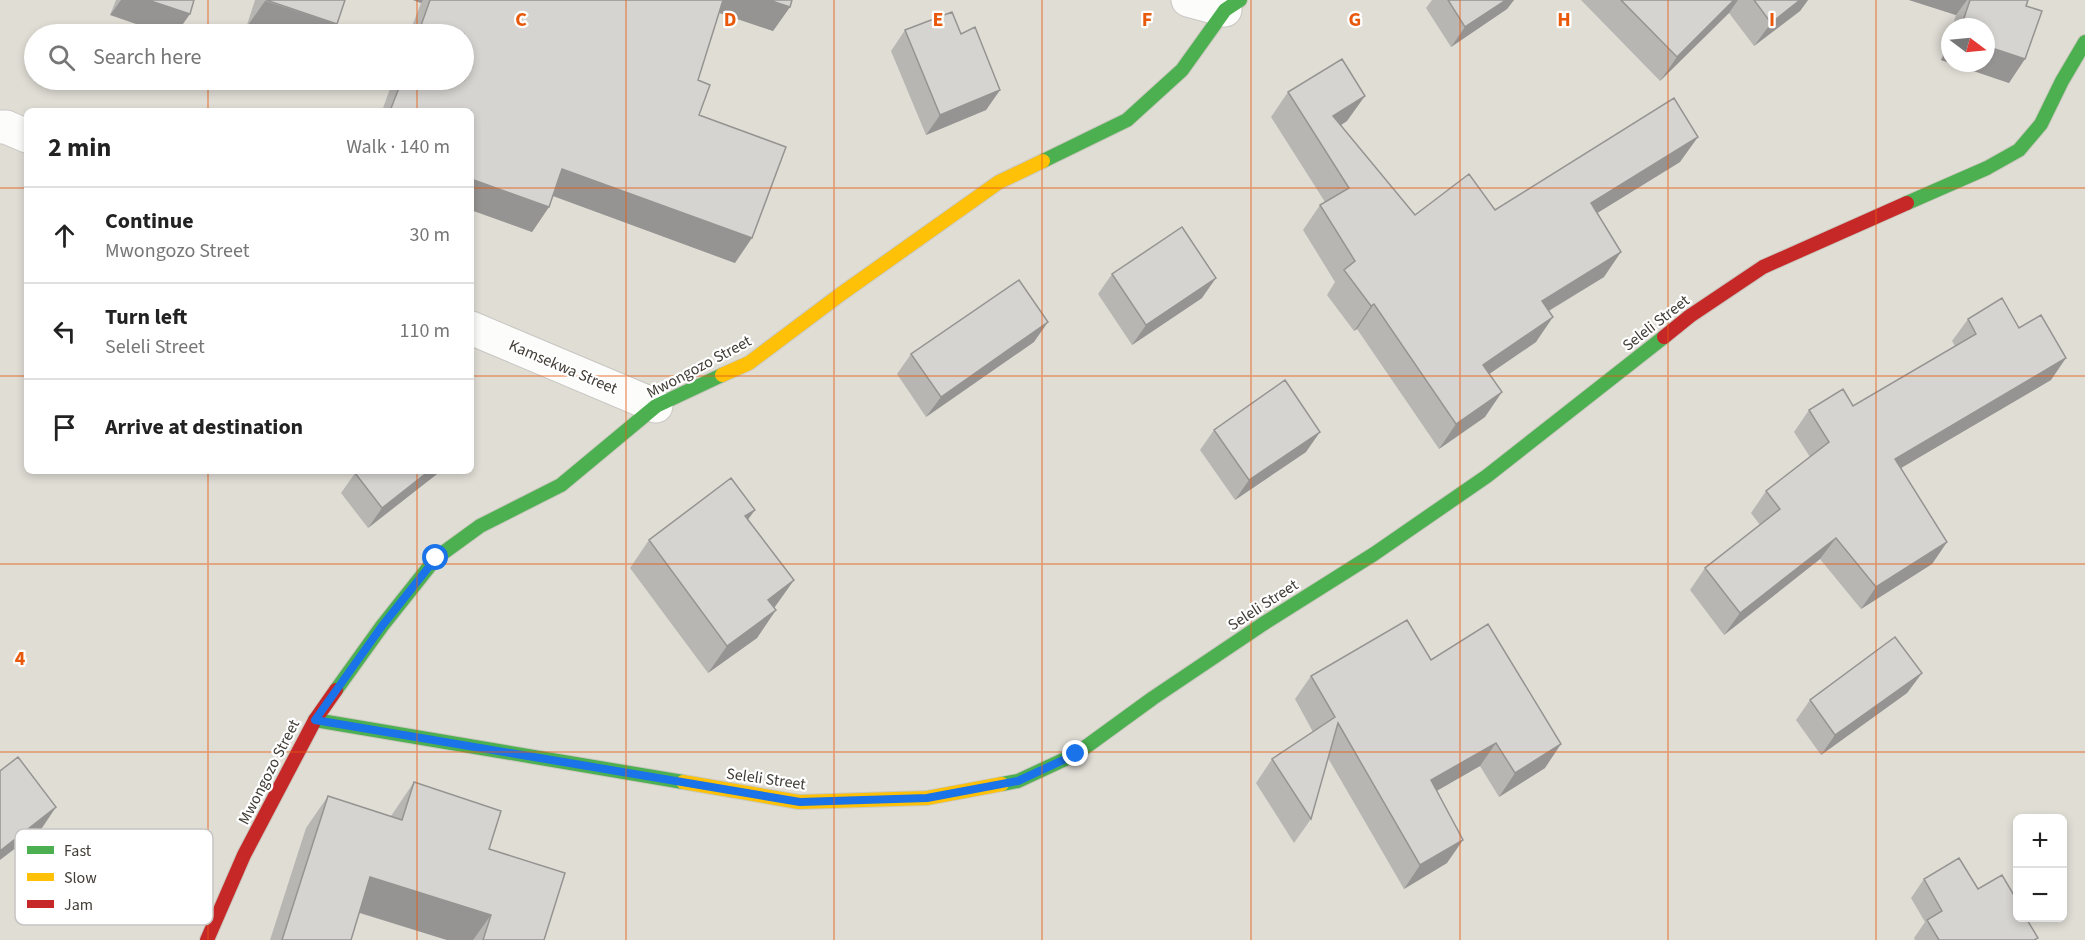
<!DOCTYPE html>
<html lang="en">
<head>
<meta charset="utf-8">
<style>
	body { margin:0; font-family:"Source Sans 3",sans-serif; background:#f2f2f2; color:#222 }
	.controls { position:absolute; right:18px; bottom:18px; display:grid; overflow:hidden; border-radius:9px; box-shadow:0 3px 9px #0003 }
	.controls button { width:54px; height:54px; display:grid; place-items:center; padding:0; border:0; border-bottom:2px solid #e0e0e0; background:#fff; color:#222; font:30px sans-serif }
	.compass { position:absolute; left:1941px; top:18px; width:54px; height:54px; border-radius:50%; background:#fff; box-shadow:0 3px 9px #0003; rotate:106deg }
	.stop { position:absolute; width:18px; height:18px; margin:-14px; border:4px solid #1a73e8; border-radius:50%; background:#fff }
	.stop.end { background:#1a73e8; border-color:#fff; box-shadow:0 2px 6px #0008 }
	.list { margin:0; padding:0; list-style:none }
	h2 { display:flex; justify-content:space-between; align-items:center; height:78px; margin:0; padding:0 24px; font-size:26px }
	h2 small { font-size:20px; font-weight:400; color:#767676 }
	.list li { display:grid; grid-template-columns:39px 1fr auto; gap:18px; align-items:center; box-sizing:border-box; height:96px; padding:0 24px; border-top:2px solid #e0e0e0 }
	.list b { display:block; font-size:22px; white-space:nowrap }
	.list p { margin:0; font-size:20px; white-space:nowrap; color:#767676 }
	.list em { font-size:20px; font-style:normal; color:#767676 }
	.icon { flex:none; width:33px; height:33px; fill:none; stroke:currentColor; stroke-width:2; stroke-linecap:round; stroke-linejoin:round }
	.map { position:relative; flex:none; width:2085px; height:940px; overflow:hidden }
	.search { position:absolute; background:#fff; box-shadow:0 3px 9px #0003; left:24px; top:24px; width:450px; height:66px; display:flex; align-items:center; gap:15px; box-sizing:border-box; padding:0 21px; border-radius:33px; color:#767676; font-size:22px }
	.panel { position:absolute; background:#fff; box-shadow:0 3px 9px #0003; left:24px; top:108px; width:450px; height:366px; border-radius:9px }
	.map>svg:first-child { display:block }
	.residential { fill:#e0ddd5; fill-rule:evenodd }
	.lines { fill:none; stroke-linecap:round; stroke-linejoin:round }
	.street-casing { stroke:#c9c7c3; stroke-width:35 }
	.fast-casing { stroke:#cac8be; stroke-width:16 }
	.slow-casing { stroke:#cac8be; stroke-width:16 }
	.jam-casing { stroke:#cac8be; stroke-width:16 }
	.street { stroke:#fcfcfb; stroke-width:33 }
	.fast { stroke:#4caf50; stroke-width:14 }
	.slow { stroke:#ffc107; stroke-width:14 }
	.jam { stroke:#c62828; stroke-width:14 }
	.wall { fill:#b8b6b3 }
	.shaded-wall { fill:#969492 }
	.building { fill:#d6d4d0; stroke:#969492; stroke-width:1.5 }
	.route { stroke:#1a73e8; stroke-width:8 }
	.grid { fill:none; stroke:#e8590c; stroke-width:1.5; stroke-opacity:0.55 }
	.labels { text-anchor:middle; dominant-baseline:central; stroke-width:4.5; stroke-linejoin:round; paint-order:stroke }
	.street-label { font-size:16px; fill:#413c35; stroke:#fff }
	.key { fill:#fff; stroke:#c6c4c2; stroke-width:1.5 }
	.key-label { font-size:16px; fill:#413c35 }
	.grid-label { font-size:20px; text-anchor:middle; font-weight:bold; fill:#e8590c; stroke:#fff; stroke-width:4.5; stroke-linejoin:round; paint-order:stroke }
</style>
</head>
<body>
<div class="map">
<svg width="2085" height="940" viewBox="0 0 2085 940">
	<rect width="100%" height="100%" fill="#ecebe7"/>
	<path class="residential" d="M0 0H2085V940H0ZM1950 27H1986V63H1950ZM34 34H464V80H34ZM27 111H471V471H27ZM2018 818H2062V918H2018Z"/>
	<g class="lines">
		<g class="street-casing">
			<path id="street" d="M1188 0 1225 10
				M0 127H6L27 136
				M471 328 656 406"/>
		</g>
		<g class="fast-casing">
			<path id="fast" d="M1043 161 1127 120 1182 70 1225 10 1240 0
				M1907 203 1987 168 2019 150 2041 124 2062 81 2085 42
				M336 690 382 626 436 558 480 526 561 485 656 406 722 375
				M315 720 683 782
				M1002 784 1018 781 1076 754 1153 698 1263 624 1374 554 1487 476 1664 337"/>
		</g>
		<g class="slow-casing">
			<path id="slow" d="M722 375 749 363 841 294 999 182 1043 161
				M683 782 799 802 927 798 1002 784"/>
		</g>
		<g class="jam-casing">
			<path id="jam" d="M1664 337 1690 316 1763 267 1907 203
				M207 940 244 855 315 720 336 690"/>
		</g>
		<use href="#street" class="street"/>
		<use href="#fast" class="fast"/>
		<use href="#slow" class="slow"/>
		<use href="#jam" class="jam"/>
	</g>
	<path class="wall" d="M116 0H194L110 15Z
		M255 0H345L330 34H265L246 28Z
		M413 0H792L790 7 773 31 719 13 698 80 699 115 735 263 553 196 549 207 532 232 471 210V111H382L393 80H464V34H409L421 3Z
		M1432 0H1514L1507 9 1451 47 1426 8Z
		M1581 0H1808L1800 11 1754 46 1729 13 1660 81Z
		M1909 0H2028L2009 83 1941 60 1950 34V63L1986 27H1952L1956 15Z
		M905 30 1000 90 986 110 926 135 891 51Z
		M1288 92 1347 121 1341 125 1415 215 1495 210 1680 162 1597 213 1604 277 1549 311 1536 342 1489 374 1485 417 1439 449 1357 329 1354 331 1327 295 1335 282 1303 230 1320 205 1325 202 1271 117Z
		M1112 274 1202 298 1132 345 1098 294Z
		M1968 319 2019 328 2051 380 1900 468 1947 542 1932 564 1861 609 1820 559 1724 635 1690 590 1705 568 1760 525 1751 513 1766 491 1810 457 1794 432 1809 410 1853 406 1955 346 1952 341Z
		M1034 342 926 417 897 374 911 354Z
		M1214 430 1306 452 1235 500 1200 450Z
		M355 473 437 474 368 528 341 493Z
		M755 510 748 519 794 580 774 608 757 638 708 673 630 568 649 540Z
		M1431 660 1545 768 1499 797 1480 766 1436 791 1447 863 1404 889 1328 758 1311 819 1294 843 1256 783 1272 759 1313 732 1295 699 1311 676Z
		M1922 673 1907 693 1821 755 1796 720 1810 700Z
		M414 782 489 849 544 940H447L359 913 351 940H270L306 828 328 796 391 816Z
		M1924 879 1978 889 2036 940H1915L1914 938 1925 922 1911 898Z"/>
	<path class="shaded-wall" d="M121 0H148L190 14 176 34H165L110 15Z
		M413 0H423L421 3Z
		M718 0H769L790 7 773 31 711 10Z
		M1506 0H1514L1507 9 1451 47 1465 27Z
		M1734 0H1738L1729 13 1660 81 1677 57Z
		M1800 0H1808L1800 11 1754 46 1771 23Z
		M1909 0H1967L1956 15Z
		M265 1 337 24 330 34H265L246 28Z
		M1986 46 2025 59 2009 83 1941 60 1950 47V63H1986Z
		M1000 90 986 110 926 135 940 115Z
		M1365 96 1347 121 1318 140 1333 116Z
		M1698 137 1680 162 1573 228 1591 203Z
		M562 169 752 238 735 263 545 193Z
		M471 179 549 207 532 232 471 210Z
		M1621 252 1604 277 1525 325 1542 301Z
		M1216 278 1202 298 1132 345 1146 325Z
		M1374 304 1357 329 1354 331 1371 306Z
		M1553 317 1536 342 1466 390 1483 365Z
		M1048 322 1034 342 926 417 941 397Z
		M2066 358 2051 380 1879 481 1895 459Z
		M1502 392 1485 417 1439 449 1456 424Z
		M1320 432 1306 452 1235 500 1249 480Z
		M429 471H439L437 474 368 528 382 508Z
		M755 510 735 537 745 516Z
		M1836 538 1820 559 1724 635 1740 613Z
		M1947 542 1932 564 1861 609 1876 587Z
		M794 580 774 608 768 600Z
		M776 610 757 638 708 673 727 646Z
		M1922 673 1907 693 1821 755 1835 735Z
		M1496 743 1480 766 1414 804 1431 780Z
		M1561 744 1545 768 1499 797 1515 773Z
		M56 807 42 828 0 860V851Z
		M1463 840 1447 863 1404 889 1420 865Z
		M370 877 491 915 473 940H447L348 909Z"/>
	<path class="building" d="M148 0H194L190 14Z
		M266 0H345L337 24Z
		M430 0H723L698 80 710 85 699 115 786 147 752 238 562 169 549 207 471 179V111H390L402 80H464V34H418Z
		M769 0H792L790 7Z
		M1448 0H1506L1465 27Z
		M1621 0H1734L1677 57Z
		M1754 0H1800L1771 23Z
		M1970 0H2028L2026 6 2042 11 2025 59 1986 46V27H1961Z
		M952 12 961 34 975 27 1000 90 940 115 905 30Z
		M1342 59 1365 96 1333 116 1415 215 1469 174 1495 210 1674 98 1698 137 1591 203 1621 252 1542 301 1553 317 1483 365 1502 392 1456 424 1374 304 1371 306 1344 270 1355 261 1320 205 1349 188 1288 92Z
		M1182 227 1216 278 1146 325 1112 274Z
		M1019 280 1048 322 941 397 911 354Z
		M2002 298 2019 328 2041 315 2066 358 1895 459 1947 542 1876 587 1836 538 1740 613 1705 568 1780 509 1766 491 1829 442 1809 410 1843 389 1853 406 1976 334 1968 319Z
		M1285 380 1320 432 1249 480 1214 430Z
		M357 471H429L382 508 355 473Z
		M731 478 755 510 745 516 794 580 768 600 776 610 727 646 649 540Z
		M1407 620 1431 660 1488 624 1561 744 1515 773 1496 743 1431 780 1463 840 1420 865 1338 723 1311 819 1272 759 1335 717 1311 676Z
		M1895 637 1922 673 1835 735 1810 700Z
		M18 757 56 807 0 851V771Z
		M414 782 501 811 489 849 565 873 544 940H483L491 915 370 877 351 940H282L328 796 402 820Z
		M1959 858 1978 889 2002 875 2018 902V918H2026L2038 938 2034 940H1939L1927 920 1942 911 1924 879Z"/>
	<g class="lines">
		<path class="route" d="M436 558 382 626 315 720 800 802 927 798 1018 781 1076 754"/>
	</g>
	<path class="grid" d="M208 0V34M417 0V34M626 0V940M834 0V940M1042 0V940M1251 0V940M1460 0V940M1668 0V940M1876 0V940M208 80V111M417 80V111M0 188H27M471 188H2085M0 376H27M471 376H2085M208 471V940M417 471V940M0 564H2085M0 752H2085"/>
	<g class="labels">
		<g class="street-label">
			<text transform="translate(1656 323) rotate(-38)">Seleli Street</text>
			<text transform="translate(563 367) rotate(23)">Kamsekwa Street</text>
			<text transform="translate(699 367) rotate(-28)">Mwongozo Street</text>
			<text transform="translate(1263 605) rotate(-33)">Seleli Street</text>
			<text transform="translate(269 772) rotate(-63)">Mwongozo Street</text>
			<text transform="translate(766 779) rotate(8)">Seleli Street</text>
		</g>
	</g>
	<rect x="15" y="829" width="198" height="96" rx="9" class="key"/>
	<rect x="27" y="846" width="27" height="8" fill="#4caf50"/>
	<rect x="27" y="873" width="27" height="8" fill="#ffc107"/>
	<rect x="27" y="900" width="27" height="8" fill="#c62828"/>
	<g class="key-label">
		<text x="64" y="856">Fast</text>
		<text x="64" y="883">Slow</text>
		<text x="64" y="910">Jam</text>
	</g>
	<g class="grid-label">
		<text x="521" y="26">C</text>
		<text x="730" y="26">D</text>
		<text x="938" y="26">E</text>
		<text x="1147" y="26">F</text>
		<text x="1355" y="26">G</text>
		<text x="1564" y="26">H</text>
		<text x="1772" y="26">I</text>
		<text x="20" y="665">4</text>
	</g>
</svg>
<div class="controls">
<button>+</button>
<button>−</button>
</div>
<svg class="compass" viewBox="-18 -18 36 36"><path d="M0-13l5 13h-10z" fill="#e53935"/><path d="M0 13l5-13h-10z" fill="#767676"/></svg>
<div class="stop" style="left:436px;top:558px"></div>
<div class="stop end" style="left:1076px;top:754px"></div>
<div class="search"><svg class="icon" aria-label="search" viewBox="0 0 24 24"><circle cx="10" cy="10" r="6"/><path d="M15 15l6 6"/></svg>Search here</div>
<section class="panel">
<h2>2 min<small>Walk · 140 m</small></h2>
<ul class="list">
<li><svg class="icon" aria-label="ahead" viewBox="0 0 24 24"><path d="M12 20V5M6 11l6-6 6 6"/></svg><div><b>Continue</b><p>Mwongozo Street</p></div><em>30 m</em></li>
<li><svg class="icon" aria-label="left" viewBox="0 0 24 24"><path d="M17 20v-9H6M10 6l-5 5 5 5"/></svg><div><b>Turn left</b><p>Seleli Street</p></div><em>110 m</em></li>
<li><svg class="icon" aria-label="arrive" viewBox="0 0 24 24"><path d="M6 21V4h12l-3 4 3 4H6"/></svg><div><b>Arrive at destination</b></div></li>
</ul>
</section>
</div>
</body>
</html>
